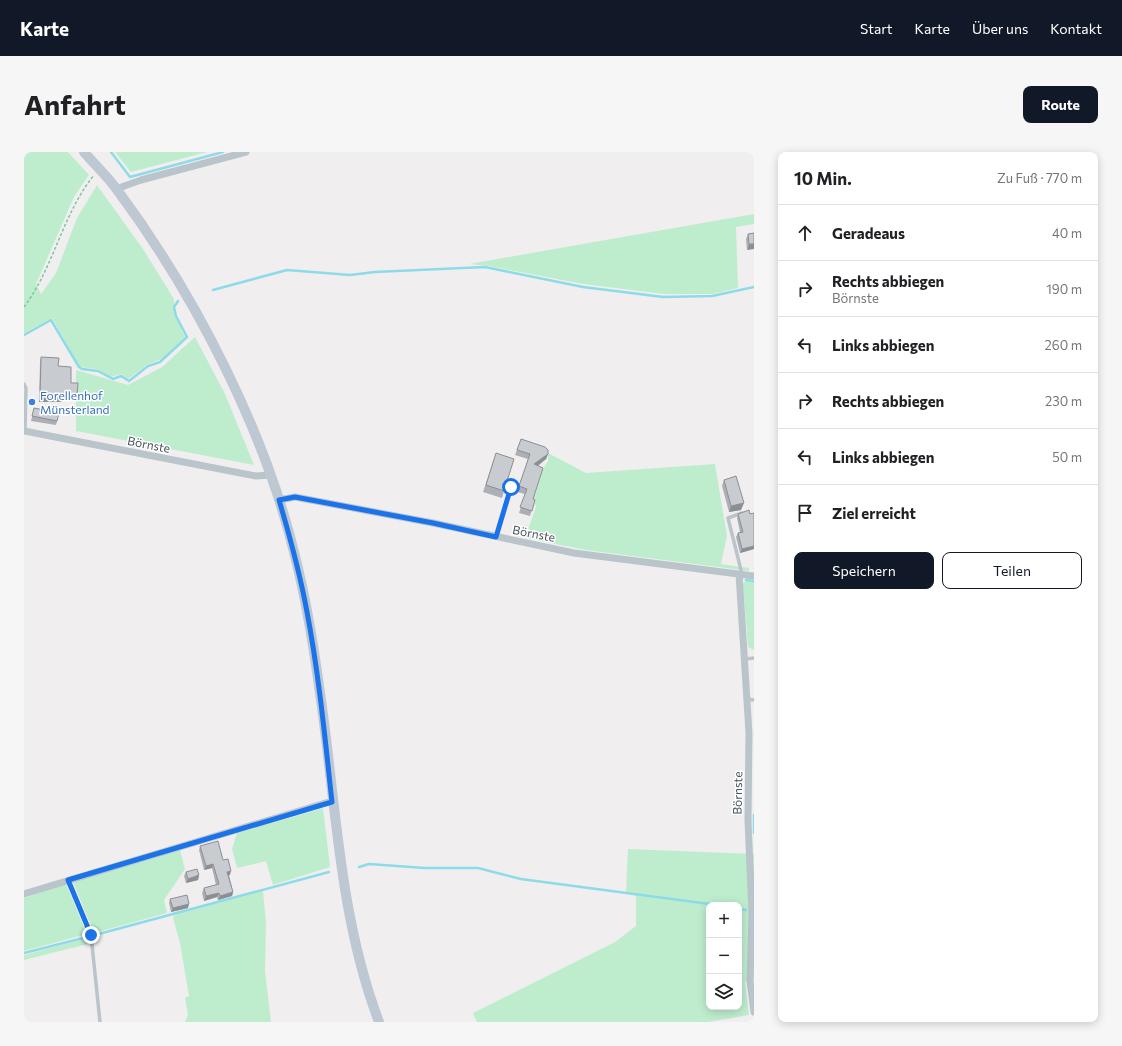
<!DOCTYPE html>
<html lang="de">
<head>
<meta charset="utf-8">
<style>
	body { margin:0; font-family:Commissioner,sans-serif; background:#f6f6f6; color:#202124 }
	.controls { position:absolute; right:12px; bottom:12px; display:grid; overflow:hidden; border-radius:8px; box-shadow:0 2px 10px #0003 }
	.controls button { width:36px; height:36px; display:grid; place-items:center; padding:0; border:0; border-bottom:1px solid #e0e0e0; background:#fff; color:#202124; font:20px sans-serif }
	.stop { position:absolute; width:12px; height:12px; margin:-9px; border:3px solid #1a73e8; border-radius:50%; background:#fff }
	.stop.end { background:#1a73e8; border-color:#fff; box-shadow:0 1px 4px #0008 }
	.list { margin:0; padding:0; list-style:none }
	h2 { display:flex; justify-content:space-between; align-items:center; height:52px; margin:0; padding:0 16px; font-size:17px }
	h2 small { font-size:13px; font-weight:400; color:#757577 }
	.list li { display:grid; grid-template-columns:26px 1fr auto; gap:12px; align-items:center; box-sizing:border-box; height:56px; padding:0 16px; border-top:1px solid #e0e0e0 }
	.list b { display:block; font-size:15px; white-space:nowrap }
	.list p { margin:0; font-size:13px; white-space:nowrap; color:#757577 }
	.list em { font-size:13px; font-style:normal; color:#757577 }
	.actions { display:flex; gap:8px; padding:12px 16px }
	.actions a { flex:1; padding:9px 0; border:1px solid #111827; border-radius:8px; text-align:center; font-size:14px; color:#111827 }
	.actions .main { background:#111827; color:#fff }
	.icon { flex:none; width:22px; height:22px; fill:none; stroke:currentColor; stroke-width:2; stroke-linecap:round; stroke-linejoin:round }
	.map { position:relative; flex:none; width:730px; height:870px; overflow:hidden; border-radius:8px }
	header { display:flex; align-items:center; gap:24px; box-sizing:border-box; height:56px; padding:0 20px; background:#111827; color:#fff }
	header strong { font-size:19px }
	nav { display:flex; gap:22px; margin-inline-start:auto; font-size:14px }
	.intro { display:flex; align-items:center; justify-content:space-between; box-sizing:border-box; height:96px; padding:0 24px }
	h1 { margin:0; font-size:28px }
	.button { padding:10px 18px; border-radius:8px; background:#111827; color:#fff; font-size:14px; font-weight:700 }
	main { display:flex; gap:24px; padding:0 24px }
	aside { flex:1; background:#fff; border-radius:8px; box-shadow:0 2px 10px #0003 }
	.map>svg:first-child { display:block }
	.green { fill:#beedce; fill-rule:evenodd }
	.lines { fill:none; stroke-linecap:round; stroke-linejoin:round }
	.stream { stroke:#8ddbe8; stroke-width:2.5 }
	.path { stroke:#78ca9d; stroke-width:1.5; stroke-dasharray:3 2; stroke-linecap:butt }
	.lane { stroke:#bac4cb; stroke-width:3.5 }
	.street { stroke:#bac4cb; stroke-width:7 }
	.secondary { stroke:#bdc8d2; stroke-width:10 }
	.wall { fill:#acafb4 }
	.shaded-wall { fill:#8c8f92 }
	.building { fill:#c8ccd1; stroke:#8c8f92 }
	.route { stroke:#1a73e8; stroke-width:5 }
	.shop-dot { fill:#3f7fe0; stroke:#fff; stroke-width:1.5 }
	.labels { text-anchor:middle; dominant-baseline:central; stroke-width:3; stroke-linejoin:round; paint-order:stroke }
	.shop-label { font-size:12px; fill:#366cbe; stroke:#fff; text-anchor:start }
	.street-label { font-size:12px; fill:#47535b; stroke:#fff }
</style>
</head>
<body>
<header>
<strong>Karte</strong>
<nav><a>Start</a><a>Karte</a><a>Über uns</a><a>Kontakt</a></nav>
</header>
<div class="intro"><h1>Anfahrt</h1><a class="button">Route</a></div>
<main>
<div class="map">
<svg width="730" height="870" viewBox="0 0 730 870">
	<rect width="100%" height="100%" fill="#f1eeef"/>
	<path class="green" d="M0 0H44L65 23 50 45 12 132 17 142 32 121 53 66 73 33 119 97 150 147 151 164 161 185 138 207 124 212 104 227 97 222 87 225 73 217 56 215 28 166 0 181Z
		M91 0H183L107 20Z
		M730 62V72L712 75 714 136 688 142H640L559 132 465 114 445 112Z
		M171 185 201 242 230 313 52 279V218L104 233 138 215Z
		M524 301 562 321 691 312 703 384 697 412 725 416V419L562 398 501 386 512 355 509 345 518 318 524 309Z
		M723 427 730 428V498L724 495 719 432Z
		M299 656 306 715 249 733 242 709 213 716 208 697 213 681Z
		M604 697 730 702V828L721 829 725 863 684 870H453L449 861 591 790 612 774V744L602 740ZM685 753H715V855H685Z
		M156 698 161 717 140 748 143 761 70 781 49 730Z
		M42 732 63 782 0 799V746Z
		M239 739 242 771 241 819 247 870H161L164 863 161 846 165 844 156 791 149 766 150 763Z
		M64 786V792L0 808V803Z"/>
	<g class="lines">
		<path class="stream" d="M87 0 106 25 199 0
			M189 138 263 118 326 123 351 120 461 115 559 135 639 145 688 144 730 135
			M0 183 27 168 55 215 58 217 74 219 89 227 97 224 105 229 124 214 136 210 163 185 152 164 150 155 154 149
			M722 428 730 429
			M730 663V681
			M335 715 345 712 401 716H454L497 727 693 753
			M715 757 722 758
			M71 783 305 720
			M0 801 63 785"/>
		<path class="path" d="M0 155C30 115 38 63 70 23"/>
		<path class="lane" d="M0 232 2 236 1 279
			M718 361 704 366 718 422
			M472 385 487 335
			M721 507 730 506
			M723 547 730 548
			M45 728 67 783 76 870"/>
		<path class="street" d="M92 37 117 28 222 0
			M0 279 232 324 246 323
			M255 348 271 345 409 371 550 401 730 424
			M715 422 725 581 724 668 728 763 726 829 730 860
			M0 742 308 649"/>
		<path class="secondary" d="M60 0C71 13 84 25 94 39 171 143 241 279 271 404 282 447 289 490 295 534 312 646 314 762 355 870"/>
	</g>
	<path class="wall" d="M730 81 723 98 722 87 724 82Z
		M17 205 34 214 47 231 53 243 52 248 39 247 38 250H15L16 210Z
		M10 256 33 269 32 273 7 269Z
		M497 287 524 302 522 307 514 314 509 347 511 348 506 364 495 361 501 342 493 340 504 307 491 303Z
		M470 307 480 339 478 346 459 340Z
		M700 328 717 358 705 360 698 334Z
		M714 362 730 397 716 401 712 385 714 381 716 380 713 366Z
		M176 694 199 708 206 723H205L209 740 208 744 194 748 193 745 180 749 178 741 180 736 192 733 188 716 180 718 175 698Z
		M162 720 175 723 174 728 162 731 160 724Z
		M146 747 164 756 147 760 145 751Z"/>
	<path class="shaded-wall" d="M725 92H730V97L723 98Z
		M40 243H53L52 248 39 247 38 250H15L16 245Z
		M524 302 522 307 508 318 510 312Z
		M720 351 717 358 705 360 707 354Z
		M730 394V397L716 401 718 397Z
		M189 712 188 716 180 718 182 714Z
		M207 719 206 723 202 724 203 720Z
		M175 723 174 728 162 731 164 727Z
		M209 740 208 744 194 748 196 744Z
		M195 741 193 745 180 749 182 744Z
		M165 752 164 756 147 760 149 756Z"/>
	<path class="building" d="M730 81V92H725L724 82Z
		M17 205 35 206 34 214 47 215V231H54L53 243H40V246L16 245Z
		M10 256 35 261 33 269 8 264Z
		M497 287 521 295 524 298V302L510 312 519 316 509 347 511 348 508 359 496 355 503 337 495 334 506 302 493 298Z
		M472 301 490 307 480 339 462 333Z
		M712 324 720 351 707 354 700 328Z
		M725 358 726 362 730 361V394L718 397 714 381 719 380 714 362Z
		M194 689 199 708 204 707 207 719 203 720 209 740 196 744 195 741 182 744 180 736 195 732 189 712 182 714 176 694Z
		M173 717 175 723 164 727 162 720Z
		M163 743 165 752 149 756 146 747Z"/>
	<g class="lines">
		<path class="route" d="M67 783 44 728 308 650C301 586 295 523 283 460 276 422 266 385 255 348L271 345 409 371 472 385 487 335"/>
	</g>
	<circle class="shop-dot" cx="8" cy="250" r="4"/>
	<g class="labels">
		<g class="shop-label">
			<text x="16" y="243">Forellenhof<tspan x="16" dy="14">Münsterland</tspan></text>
		</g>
		<g class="street-label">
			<text transform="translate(125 292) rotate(11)">Börnste</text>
			<text transform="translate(510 381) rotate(11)">Börnste</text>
			<text transform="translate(713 641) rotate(-89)">Börnste</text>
		</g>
	</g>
</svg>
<div class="controls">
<button>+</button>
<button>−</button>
<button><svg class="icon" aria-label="layers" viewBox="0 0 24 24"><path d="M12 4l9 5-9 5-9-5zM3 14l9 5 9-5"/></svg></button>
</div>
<div class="stop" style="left:487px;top:335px"></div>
<div class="stop end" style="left:67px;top:783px"></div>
</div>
<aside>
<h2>10 Min.<small>Zu Fuß · 770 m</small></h2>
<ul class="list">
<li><svg class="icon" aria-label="ahead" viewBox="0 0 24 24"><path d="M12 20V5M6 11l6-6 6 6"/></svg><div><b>Geradeaus</b></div><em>40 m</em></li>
<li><svg class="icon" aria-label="right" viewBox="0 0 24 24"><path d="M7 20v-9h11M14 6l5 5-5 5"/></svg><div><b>Rechts abbiegen</b><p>Börnste</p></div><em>190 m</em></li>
<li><svg class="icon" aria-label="left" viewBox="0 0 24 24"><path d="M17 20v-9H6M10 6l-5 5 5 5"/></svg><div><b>Links abbiegen</b></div><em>260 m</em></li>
<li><svg class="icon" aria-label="right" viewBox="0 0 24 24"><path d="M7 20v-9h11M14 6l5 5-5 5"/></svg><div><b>Rechts abbiegen</b></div><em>230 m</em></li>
<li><svg class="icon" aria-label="left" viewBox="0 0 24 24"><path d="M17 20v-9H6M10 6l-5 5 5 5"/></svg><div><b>Links abbiegen</b></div><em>50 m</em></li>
<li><svg class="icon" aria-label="arrive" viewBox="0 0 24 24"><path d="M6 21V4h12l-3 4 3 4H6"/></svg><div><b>Ziel erreicht</b></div></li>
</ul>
<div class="actions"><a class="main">Speichern</a><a>Teilen</a></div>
</aside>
</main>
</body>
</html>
